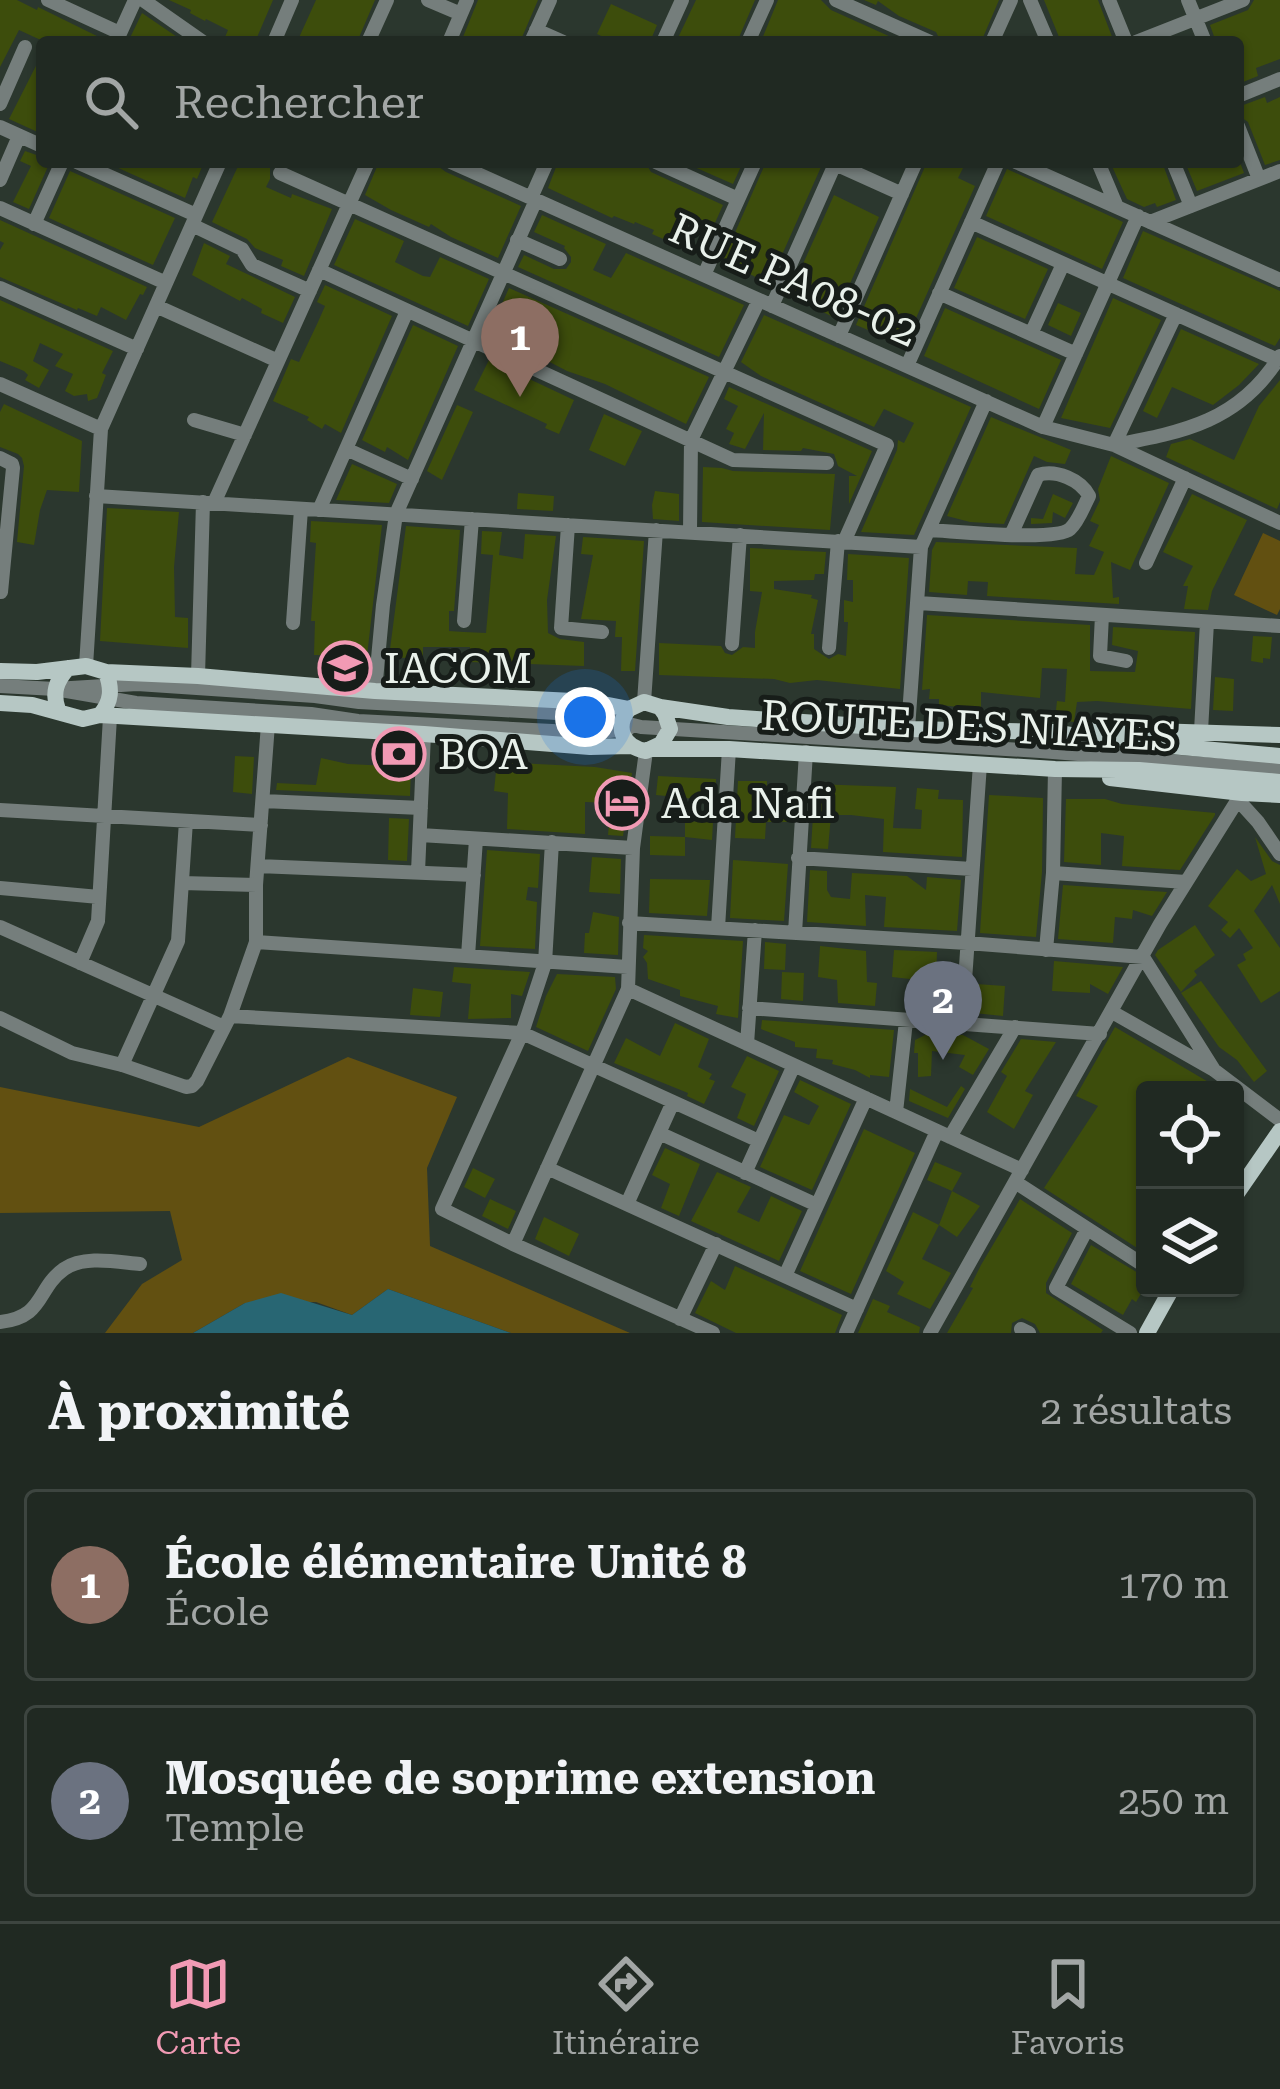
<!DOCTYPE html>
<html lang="fr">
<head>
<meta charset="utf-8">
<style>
	body { margin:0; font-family:"Roboto Serif",serif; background:#28312a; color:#f1f3f6 }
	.controls { position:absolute; right:36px; bottom:36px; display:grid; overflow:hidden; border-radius:12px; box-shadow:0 3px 9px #0004 }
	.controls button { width:108px; height:108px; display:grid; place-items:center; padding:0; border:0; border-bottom:3px solid #3d4540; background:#202922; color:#f1f3f6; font:60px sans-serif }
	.you { position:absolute; left:585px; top:717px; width:42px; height:42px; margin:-30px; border:9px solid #fff; border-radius:50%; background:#1a73e8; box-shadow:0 0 0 18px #1a73e833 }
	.badge { display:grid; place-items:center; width:78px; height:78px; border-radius:50%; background:#f19ab4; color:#fff; font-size:39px; font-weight:700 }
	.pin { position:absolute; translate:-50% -99px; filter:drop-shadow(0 3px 6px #0008) }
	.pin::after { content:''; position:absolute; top:63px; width:42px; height:36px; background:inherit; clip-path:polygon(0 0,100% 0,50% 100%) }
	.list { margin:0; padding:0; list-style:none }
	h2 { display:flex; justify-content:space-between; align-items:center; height:156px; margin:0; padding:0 48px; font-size:51px }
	h2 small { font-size:39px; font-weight:400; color:#a2a6a5 }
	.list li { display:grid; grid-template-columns:78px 1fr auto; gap:36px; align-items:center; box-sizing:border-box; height:192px; margin:0 24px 24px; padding:0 24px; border:3px solid #3d4540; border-radius:12px }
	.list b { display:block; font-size:45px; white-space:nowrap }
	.list p { margin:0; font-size:39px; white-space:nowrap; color:#a2a6a5 }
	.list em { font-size:39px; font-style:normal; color:#a2a6a5 }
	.icon { flex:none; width:66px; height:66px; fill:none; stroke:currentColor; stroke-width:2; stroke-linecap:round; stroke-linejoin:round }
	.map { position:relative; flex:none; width:1280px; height:1333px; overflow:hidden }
	.search { position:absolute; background:#202922; box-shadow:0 3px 9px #0004; left:36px; right:36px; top:36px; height:132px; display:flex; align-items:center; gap:30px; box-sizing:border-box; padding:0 42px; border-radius:12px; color:#a2a6a5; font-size:45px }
	.sheet { height:588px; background:#202922 }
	nav { display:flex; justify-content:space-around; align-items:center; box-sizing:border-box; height:168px; border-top:3px solid #3d4540; background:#202922; font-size:33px; color:#a2a6a5 }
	nav a { display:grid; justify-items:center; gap:6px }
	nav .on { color:#f19ab4 }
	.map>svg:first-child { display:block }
	.green { fill:#625011 }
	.water { fill:#286673 }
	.building { fill:#3d4d0c }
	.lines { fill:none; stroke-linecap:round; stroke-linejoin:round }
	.minor { stroke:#757e7c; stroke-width:14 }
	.major { stroke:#b6c7c4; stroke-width:16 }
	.labels { text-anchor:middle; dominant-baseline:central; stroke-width:10; stroke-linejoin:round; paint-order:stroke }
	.street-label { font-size:42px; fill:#e9f1eb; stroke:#171d19 }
	.poi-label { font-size:42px; fill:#e9f1eb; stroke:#171d19; text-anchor:start }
</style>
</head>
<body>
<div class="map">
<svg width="1280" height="1333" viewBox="0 0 1280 1333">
	<rect width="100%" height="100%" fill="#2b372e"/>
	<path class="green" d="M1263 533 1280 541V609L1277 615 1234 595Z
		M348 1057 457 1097 427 1168 430 1246 630 1333H511L388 1289 352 1315 316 1302 245 1303 193 1333H105L142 1284 182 1260 170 1211 0 1213V1087L199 1127Z"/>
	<path class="water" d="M388 1289 511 1333H193L245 1303 281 1293 352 1315Z"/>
	<path class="building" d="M0 0H17L37 10 38 7 105 40 45 42 19 30 0 67Z
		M169 0H273L255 42H223L228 30 206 19 205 21 190 13 191 10Z
		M316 0H375L357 42H297Z
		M478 0H538L520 42H461Z
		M696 0H755L737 42H676Z
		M778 0H821L831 10 902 42H768L762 39Z
		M864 0H999L981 42H941L936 32 899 16 878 1 876 5Z
		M1044 0H1098L1114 42H1061Z
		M1254 0H1280V59L1256 68 1258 76 1238 84V42H1216L1210 25 1248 10Z
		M611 4 657 25 650 42H614L597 34Z
		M142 13 180 39 178 42H128Z
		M42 54V134L9 119Z
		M1265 97 1267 103 1280 97V160L1265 165 1248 122 1238 115V107Z
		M25 151 42 157V162H50L29 209 13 202 31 166 20 161Z
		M1238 157 1244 173 1197 191 1185 162H1238Z
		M105 162H204L197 179 193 177 185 198Z
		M240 162H278L270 167V179L266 187 291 198 292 194 332 209 304 276 281 266 283 260 255 248 247 239 212 222Z
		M379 162H432L446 172 521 206 498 258 451 237 431 224 429 227 391 210 365 195Z
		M558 162H645L651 172 723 205 714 225 681 211 668 241 652 234 654 230 635 222 634 224 614 216 612 218 548 188Z
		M683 162H743L733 184Z
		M766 162H818L821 167 769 284 723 260Z
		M927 162H966L958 178 975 186 904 345 856 325Z
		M1110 162H1162L1176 200 1157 207 1155 203 1144 207 1127 199Z
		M1007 169 1123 222 1102 269 986 216Z
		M70 171 175 218 153 265 49 218Z
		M834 195 879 217 835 318 789 295Z
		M542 215 606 244 593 270 611 278 626 253 744 305 719 357 518 267 524 255 554 269H566L571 262V257L564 248 565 246 534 232Z
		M355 219 404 241 395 262 423 276 430 277 440 257 489 279 468 326 334 265Z
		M0 220 147 287 143 295 140 294 126 320 101 307 97 316 78 308 77 310 0 277V250L4 243 0 241Z
		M1143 231 1280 291V338L1275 346 1123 278Z
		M977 237 1048 269 1025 319 954 288Z
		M204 243 230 256 226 264 295 297 283 323 261 313 262 309 242 298 240 301 192 275Z
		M325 285 392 316 341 433 325 424 322 429 307 420 309 417 273 401 291 359 299 362 318 322 325 306 317 302Z
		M509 288 709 377 686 424 605 384 567 371 490 331Z
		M1113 298 1161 320 1110 428 1061 418Z
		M0 300 113 351 102 373 106 375 97 398 88 401 87 394 74 396 65 391 73 374 55 366 63 354 40 343 33 361 49 370 39 388 25 380 28 375 24 371 0 361Z
		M1058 303 1081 313 1071 336 1048 325Z
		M945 308 1061 360 1039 409 924 356Z
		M764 315 971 407 914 535 861 532 897 450 898 440 904 443 914 423 884 409 874 427 761 376 741 362Z
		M413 325 458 346 408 460 387 447 385 452 362 440Z
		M1181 329 1259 364 1239 385 1213 405 1172 387 1157 418 1143 411Z
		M489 360 574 400 559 434 545 428 547 424 474 390Z
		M1280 380V502L1277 509 1166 457 1171 444 1190 439 1234 460 1259 406Z
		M729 387 872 451 849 504V476H857L838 466 834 454 803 448 801 451 763 450 764 413 745 449 729 444 734 433 726 429 738 406 724 399Z
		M4 404 82 441 79 492 47 490 40 510 34 545 17 542 24 466 22 458 18 454 0 447V412Z
		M457 405 473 412 442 480 427 471Z
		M604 414 642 431 625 466 589 450Z
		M991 417 1071 450 1065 464 1047 462 1034 456 1004 524 970 522 947 516Z
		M1111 456 1169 483 1130 570 1111 562 1113 598 1119 597V604L987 596 988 582 968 581 967 595 929 592 932 550 936 542 1077 548 1075 574 1094 575 1104 552 1089 546 1099 525 1090 521 1100 500 1098 489Z
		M352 464 397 484 389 503 336 500Z
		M703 467 722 468 733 471 835 474 830 530 702 522Z
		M655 491 679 494V521L653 519 652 505Z
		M518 493 554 496 553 511 517 509Z
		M1053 494 1073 503 1066 516 1065 518 1053 512 1052 523 1031 524V518L1043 519Z
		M1192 494 1247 520 1212 591 1208 610 1184 609 1188 586H1183L1193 566 1163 552Z
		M107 508 179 512 174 567 175 617 188 618V648L100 641Z
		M311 521 382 525 367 656 350 655 349 668 332 667 333 655H314L315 621H311L316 543 310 542Z
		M406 526 460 530 454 611H449V631L464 632 486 633 493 555 481 554 482 531 502 532 499 555 523 559 525 534 556 536 547 600 548 633 560 639 584 642V666L469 662 470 647H423V659L389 657Z
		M583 537 644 541 635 671H621L622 637H615L616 621 581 619 593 555 581 554Z
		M750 548 826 552 824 574H815L814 580 774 581V589L812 595 811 598 818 600 811 634H814V649L829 659 838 654 846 656 848 622H844V600L853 602V580H847L848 554 909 558 900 689 817 680 790 683 774 679 659 675V643L721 646 725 653 732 655 743 647 755 648V632L762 592 750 591Z
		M927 615 1090 625V671L1135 672 1138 651 1112 645 1113 627 1195 632 1191 709 1097 701 1077 702 1074 722 1055 719 1057 701 1065 702 1067 669 1042 668 1040 698 981 692V712H970V708L939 705V699H929L930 689 922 690Z
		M1253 636 1272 637 1270 659 1263 658V663L1251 661Z
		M1215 677 1234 679 1233 711 1213 710Z
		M235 756 254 757 252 794 233 792Z
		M321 758 348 764 411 767 410 796 276 790 277 783 316 785Z
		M497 762 595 767 632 773 623 836 608 835 611 803 585 802V834L507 829 508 793 494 791Z
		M658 776 716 779 715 801 656 795Z
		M738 781H767L766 804 792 805 790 822H766L765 839 735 838Z
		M815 784 896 787 893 828 921 829 922 810 915 809 917 788 939 790 938 799 963 800 962 857 883 852 884 819 851 815H831L828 849 811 848Z
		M989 795 1043 798 1042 872 1036 937 980 933Z
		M1066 799H1105L1122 804 1215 813V815L1180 870 1122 866 1124 836 1101 833V865L1064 862Z
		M389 818 409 819 407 861 388 860Z
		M685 821 713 822 712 840 685 837V856L650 855V836L685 837Z
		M1255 837 1272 861 1280 865V904L1272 885 1254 911 1280 948V991L1261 1003 1237 965 1246 960 1243 954 1253 948 1239 928 1230 938 1221 930 1228 922 1208 906 1237 869 1251 881 1266 874Z
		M487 850 540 854 538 888 528 887 526 900 537 902 535 949 480 946Z
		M592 857 621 859 620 894 589 892Z
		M733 860 788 864 784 921 730 918Z
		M810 870 827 871V890L831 897 850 899 852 873 907 876 926 890 927 877 961 880 957 931 884 927 886 897 865 895 866 926 807 922Z
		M650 879 710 880 707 916 649 913Z
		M1063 885 1167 892 1152 916 1133 910 1132 919 1115 917 1113 943 1058 939Z
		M593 912 619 917 618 955 584 953 585 933H589Z
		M1195 925 1215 955 1194 971 1197 975 1181 992 1155 955 1158 950Z
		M644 935 743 941 738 1018 716 1014 718 1006 680 996V990L648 979 647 963 643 957 648 951 643 948Z
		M765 942 786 944 785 970 764 969Z
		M820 946 866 951 867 982 877 983 875 1006 838 1003 837 980 818 977Z
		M894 950 937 952 936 981 954 983 952 1012 907 1008 910 979 892 977Z
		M1054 961 1123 967 1108 994 1090 984V993L1052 991Z
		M454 967 530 972 522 996 511 994V1018L468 1019 471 984 452 982Z
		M782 972 804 973 803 1001 781 999Z
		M557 974 615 977 616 989 588 1051 536 1027 546 996Z
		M1201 981 1267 1071 1254 1082 1237 1060 1219 1047 1181 993Z
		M976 984 1005 986 1003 1016 974 1013Z
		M413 988 443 992 440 1017 410 1015Z
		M762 1020 894 1030 889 1077 870 1075V1078L855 1070 832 1064 833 1060 816 1058 817 1049 795 1047V1042L761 1029Z
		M675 1023 709 1039 698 1067 712 1074 709 1079 715 1081 704 1104 687 1096 688 1093 614 1063 626 1038 660 1056Z
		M1115 1027 1222 1090H1145V1253L1044 1188 1098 1106 1076 1096Z
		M927 1034 963 1035 989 1049 973 1075 959 1067 965 1055 932 1051 931 1076 918 1077V1053H914L915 1040Z
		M1021 1039 1056 1042 1025 1091 1033 1095 1014 1129 987 1112 1007 1076 1001 1072Z
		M747 1056 779 1071 754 1126 737 1118 746 1094 731 1087Z
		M800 1080 851 1104 812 1190 760 1167 784 1115 809 1125 819 1106 794 1092Z
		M961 1086 965 1089 948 1118 909 1101 910 1089 947 1107Z
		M864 1129 915 1153 851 1294 800 1271Z
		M665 1148 700 1164 679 1216 661 1208 670 1184 652 1175Z
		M935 1162 962 1173 952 1191 927 1180Z
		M473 1168 495 1179 485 1198 464 1187Z
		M717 1172 751 1187 737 1212 759 1222 771 1196 802 1211 779 1261 691 1221Z
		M952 1191 980 1206 957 1237 939 1225Z
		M490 1199 516 1211 508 1229 482 1216Z
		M1020 1199 1072 1233 1046 1283V1293L1103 1330 1101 1333H1040L1035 1324 1022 1318 1012 1323 1011 1333H947L973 1288 970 1287 981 1265Z
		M913 1212 939 1225 922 1259 951 1273 930 1309 897 1294 904 1282 886 1271Z
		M544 1217 579 1234 569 1256 535 1239Z
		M1091 1245 1145 1277V1287L1136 1302 1132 1299 1123 1315 1071 1284Z
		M735 1266 842 1315 835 1333H736L695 1313 711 1281 725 1290Z
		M873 1299 890 1306 887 1312 920 1327 919 1333H858Z"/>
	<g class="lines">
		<path class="minor" d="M48 0 120 33
			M143 0 203 42
			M428 0 461 14
			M836 0 930 42
			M1030 0 1048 42
			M1109 0 1126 42
			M1188 0 1205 42
			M536 30 563 42
			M116 42 135 0
			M274 42 292 0
			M368 42 387 0
			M449 42 467 0
			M531 42 550 0
			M663 42 682 0
			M748 42 767 0
			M992 42 1011 0
			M1136 42 1243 0
			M1238 96 1280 79
			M0 104 25 47
			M1238 126 1259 179
			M0 127 42 146
			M77 162 196 215
			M451 162 1043 427 1114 445 1280 523
			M656 162 738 199
			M831 162 902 194
			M1016 162 1280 280
			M1098 162 1117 207
			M1173 162 1191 206
			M280 173 887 445 844 542
			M0 180 19 136
			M531 198 547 162
			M0 208 166 283
			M971 222 1278 360
			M1150 222 1280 171
			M34 224 62 162
			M192 225 242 249 252 265 310 291
			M517 240 560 259
			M319 270 733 460 827 463
			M704 275 755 162
			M0 288 137 349
			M939 293 1076 354
			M156 306 278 361
			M772 306 835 164
			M1031 334 1063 264
			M839 336 916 162
			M907 366 998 162
			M0 384 101 429
			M194 420 245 435
			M1043 427 1138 216
			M1114 445C1184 432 1240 421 1280 356
			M1114 445 1176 314
			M346 449 412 479
			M0 458 12 464 13 468 1 592
			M96 496 921 547
			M214 503 368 162
			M319 510 407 311
			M568 525 561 628 602 632
			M929 530C953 531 1055 542 1070 529 1078 522 1084 506 1089 496 1081 480 1056 469 1038 475L1011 535
			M690 532 691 440 759 300
			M1146 563 1185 478
			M918 603 1280 626
			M1102 615 1100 656 1126 661
			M464 621 472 519
			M293 623 301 509
			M732 644 740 535
			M829 648 838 541
			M86 666 101 429 220 162
			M198 676 203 502
			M0 686 55 689 136 703 311 714 358 721 591 733 628 729
			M55 689 137 684 315 696 359 702 592 715 641 727 1040 751 1280 770
			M375 691 383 605 396 514 536 200
			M644 702 656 530
			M908 729 921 547 986 401
			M1201 731 1207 622
			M1238 800 1258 822 1280 854
			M263 801 421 808
			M0 810 261 825
			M420 835 633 848
			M552 842 545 963 522 1033 442 1209 513 1244 713 1333
			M798 858 972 869
			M258 866 474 875
			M418 872 424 734
			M1053 873 1186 882
			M182 883 256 885
			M0 888 99 897
			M629 923 967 943 1143 957 1214 1070
			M0 927 224 1027
			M718 928 729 749
			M795 933 806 752
			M256 942 628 967
			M1046 950 1053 873 1055 769
			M468 956 476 839
			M80 963 98 921 110 717
			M628 989 1022 1170
			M749 1008 1100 1034
			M1112 1012 1214 1070 1280 1120
			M230 1016 256 942V885L268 724
			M0 1018 72 1053 122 1065 186 1087 192 1086 197 1081 230 1016 522 1033 759 1141
			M962 1024 980 764
			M747 1044 755 930
			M122 1065 178 941 186 821
			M896 1112 906 1021
			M659 1133 817 1205
			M950 1137 1015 1027
			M547 1168 857 1309
			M745 1173 794 1065
			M1015 1182 1145 1266
			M627 1204 673 1102
			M1087 1229 1056 1288 1130 1333
			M513 1244 628 989 633 848 646 751
			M785 1276 866 1098
			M680 1319 716 1244
			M0 1322C45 1317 36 1289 64 1269 84 1255 117 1262 140 1264
			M1021 1329 1029 1333
			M846 1333 937 1131
			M930 1333 1160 924 1242 793"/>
		<path class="major" d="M0 671 37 672 86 666 106 672 198 676 375 691 593 702 629 709 644 702 660 707 728 717 908 729 1053 732 1094 739 1280 756
			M0 703 32 705 83 719 100 715 424 734 590 747 630 746
			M629 709C614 727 623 747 646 751L661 744 670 729 665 714 660 707
			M58 710C52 693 56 681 68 668
			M100 715C112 701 112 689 106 672
			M1089 729 1280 735
			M654 749H729L1055 769 1139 770 1280 782
			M1110 778 1242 793 1280 795
			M1235 1196 1280 1131
			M1147 1333 1172 1288"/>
	</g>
	<defs>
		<g id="university-ring" transform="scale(2.7)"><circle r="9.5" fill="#171d19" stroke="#f19ab4" stroke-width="1.5"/><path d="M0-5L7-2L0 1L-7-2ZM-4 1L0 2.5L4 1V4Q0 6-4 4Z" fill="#f19ab4"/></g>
		<g id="bank-ring" transform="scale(2.7)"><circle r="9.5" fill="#171d19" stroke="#f19ab4" stroke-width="1.5"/><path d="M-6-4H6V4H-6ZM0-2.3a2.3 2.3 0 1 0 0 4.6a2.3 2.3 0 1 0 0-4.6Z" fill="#f19ab4"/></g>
		<g id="hotel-ring" transform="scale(2.7)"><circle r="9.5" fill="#171d19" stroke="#f19ab4" stroke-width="1.5"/><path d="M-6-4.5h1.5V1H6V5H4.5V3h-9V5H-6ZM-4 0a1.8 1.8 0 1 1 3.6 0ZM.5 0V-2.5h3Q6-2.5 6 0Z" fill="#f19ab4"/></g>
	</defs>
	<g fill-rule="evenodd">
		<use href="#university-ring" x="345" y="668"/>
		<use href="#bank-ring" x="399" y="754"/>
		<use href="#hotel-ring" x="622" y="803"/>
	</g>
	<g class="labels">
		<g class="street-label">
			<text transform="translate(794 280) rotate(24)">RUE PA08-02</text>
			<text transform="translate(969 726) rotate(3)">ROUTE DES NIAYES</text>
		</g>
		<g class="poi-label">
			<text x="384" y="668">IACOM</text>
			<text x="438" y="754">BOA</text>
			<text x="661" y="803">Ada Nafi</text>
		</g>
	</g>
</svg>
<div class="controls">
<button><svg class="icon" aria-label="locate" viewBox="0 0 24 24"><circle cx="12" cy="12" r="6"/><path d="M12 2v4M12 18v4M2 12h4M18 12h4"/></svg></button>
<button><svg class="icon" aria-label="layers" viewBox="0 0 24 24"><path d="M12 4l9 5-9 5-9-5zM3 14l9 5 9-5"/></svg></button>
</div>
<div class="you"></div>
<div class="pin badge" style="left:520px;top:397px;background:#8d6e63">1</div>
<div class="pin badge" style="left:943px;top:1060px;background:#6b7280">2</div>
<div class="search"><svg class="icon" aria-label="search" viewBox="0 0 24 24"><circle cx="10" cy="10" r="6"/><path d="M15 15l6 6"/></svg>Rechercher</div>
</div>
<section class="sheet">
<h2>À proximité<small>2 résultats</small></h2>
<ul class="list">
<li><span class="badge" style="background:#8d6e63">1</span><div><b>École élémentaire Unité 8</b><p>École</p></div><em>170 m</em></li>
<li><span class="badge" style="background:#6b7280">2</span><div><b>Mosquée de soprime extension</b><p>Temple</p></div><em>250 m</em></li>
</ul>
</section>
<nav>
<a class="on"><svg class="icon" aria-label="map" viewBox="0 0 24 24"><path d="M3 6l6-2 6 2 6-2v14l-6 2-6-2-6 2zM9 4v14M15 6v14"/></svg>Carte</a>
<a><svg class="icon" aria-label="directions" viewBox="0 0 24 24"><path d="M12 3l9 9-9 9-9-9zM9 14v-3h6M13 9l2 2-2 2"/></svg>Itinéraire</a>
<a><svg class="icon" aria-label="saved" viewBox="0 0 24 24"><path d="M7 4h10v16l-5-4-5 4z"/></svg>Favoris</a>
</nav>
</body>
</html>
